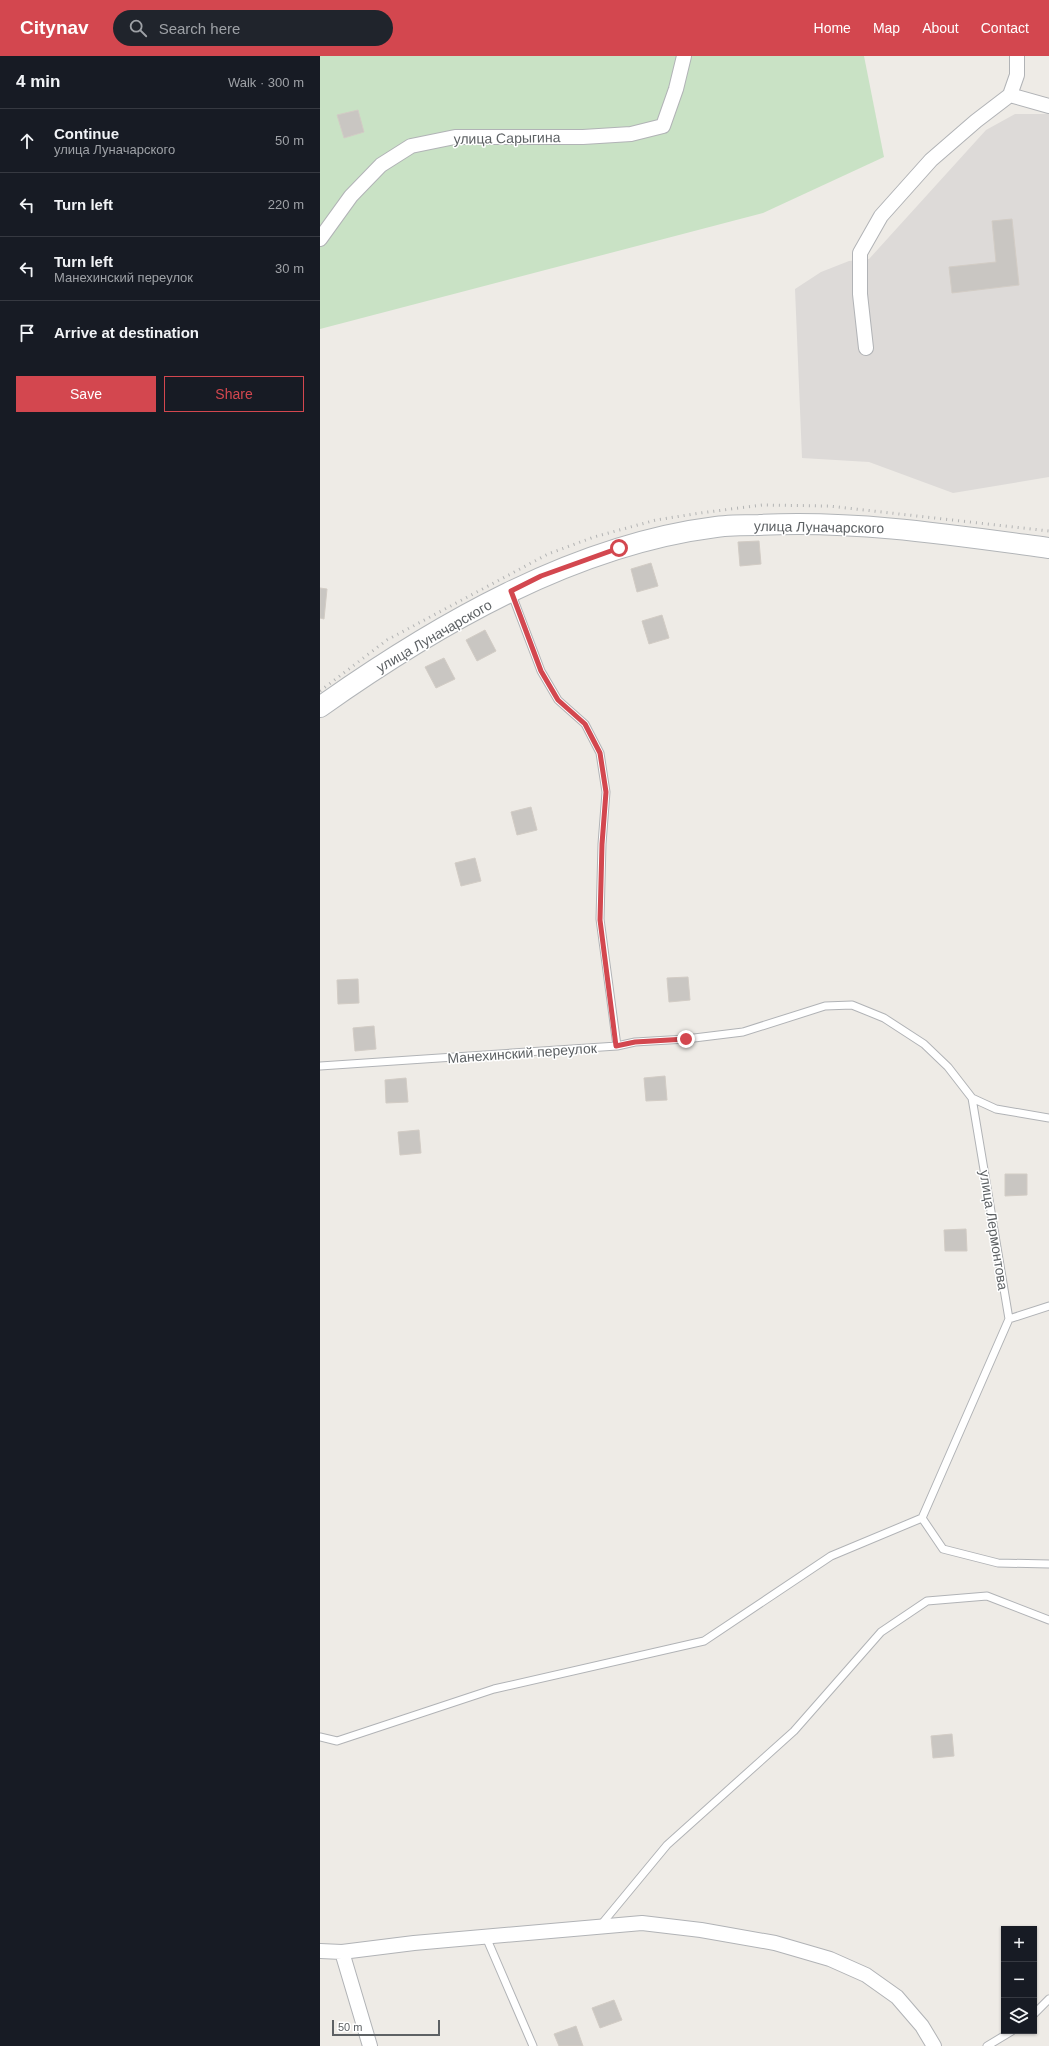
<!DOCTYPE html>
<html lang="en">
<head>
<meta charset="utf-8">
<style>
	body { margin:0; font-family:Arial,sans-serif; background:#20242c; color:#f1f3f6 }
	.controls { position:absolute; right:12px; bottom:12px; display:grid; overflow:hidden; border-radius:0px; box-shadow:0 1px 3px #0004 }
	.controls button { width:36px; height:36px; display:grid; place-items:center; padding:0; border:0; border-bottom:1px solid #363941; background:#171b24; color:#f1f3f6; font:20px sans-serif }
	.scale { position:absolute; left:12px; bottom:10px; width:108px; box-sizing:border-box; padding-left:4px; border:2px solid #5d6164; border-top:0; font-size:11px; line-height:14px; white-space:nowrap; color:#5d6164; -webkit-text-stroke:3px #fff; paint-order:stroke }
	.stop { position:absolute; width:12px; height:12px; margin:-9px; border:3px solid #d3474f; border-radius:50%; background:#fff }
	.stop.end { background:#d3474f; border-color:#fff; box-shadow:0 1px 4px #0008 }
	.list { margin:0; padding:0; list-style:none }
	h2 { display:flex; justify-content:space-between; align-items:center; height:52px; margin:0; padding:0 16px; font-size:17px }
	h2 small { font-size:13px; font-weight:400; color:#9ea1a6 }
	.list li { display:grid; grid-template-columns:26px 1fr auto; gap:12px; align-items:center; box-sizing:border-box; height:64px; padding:0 16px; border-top:1px solid #363941 }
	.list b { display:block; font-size:15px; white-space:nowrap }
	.list p { margin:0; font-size:13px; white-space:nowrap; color:#9ea1a6 }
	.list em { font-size:13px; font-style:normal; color:#9ea1a6 }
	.actions { display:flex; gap:8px; padding:12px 16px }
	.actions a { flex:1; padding:9px 0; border:1px solid #d3474f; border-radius:0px; text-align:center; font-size:14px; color:#d3474f }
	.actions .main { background:#d3474f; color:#fff }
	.icon { flex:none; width:22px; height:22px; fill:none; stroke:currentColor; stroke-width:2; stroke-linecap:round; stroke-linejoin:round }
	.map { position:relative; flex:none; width:729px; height:1990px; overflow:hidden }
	header { display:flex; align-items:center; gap:24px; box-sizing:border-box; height:56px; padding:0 20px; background:#d3474f; color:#fff }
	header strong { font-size:19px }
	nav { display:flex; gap:22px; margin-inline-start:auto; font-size:14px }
	.search { width:280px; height:36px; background:#20242c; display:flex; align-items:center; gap:10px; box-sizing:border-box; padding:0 14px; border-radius:22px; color:#9ea1a6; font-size:15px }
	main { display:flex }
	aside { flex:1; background:#171b24 }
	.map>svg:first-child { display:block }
	.industrial { fill:#dddad8 }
	.green { fill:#c9e2c5 }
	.building { fill:#c9c6c2; stroke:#d2ccc5 }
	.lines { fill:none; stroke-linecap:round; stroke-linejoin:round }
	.service-casing { stroke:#b1b3b6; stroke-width:9 }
	.minor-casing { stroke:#b1b3b6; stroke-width:16 }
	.secondary-casing { stroke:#b2b5b8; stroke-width:22 }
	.service { stroke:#fff; stroke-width:7 }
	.minor { stroke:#fff; stroke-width:14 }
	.secondary { stroke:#fff; stroke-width:20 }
	.rail { stroke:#b3b4b4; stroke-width:3; stroke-dasharray:1 5; stroke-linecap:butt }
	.route { stroke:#d3474f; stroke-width:5 }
	.labels { text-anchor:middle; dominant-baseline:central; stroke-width:3; stroke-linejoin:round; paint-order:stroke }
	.street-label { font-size:14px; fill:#5d6164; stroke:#fff }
</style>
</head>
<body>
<header>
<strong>Citynav</strong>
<div class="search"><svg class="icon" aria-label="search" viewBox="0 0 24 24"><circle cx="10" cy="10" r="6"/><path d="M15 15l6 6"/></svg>Search here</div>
<nav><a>Home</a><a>Map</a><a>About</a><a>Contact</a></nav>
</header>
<main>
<aside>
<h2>4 min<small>Walk · 300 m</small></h2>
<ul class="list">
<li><svg class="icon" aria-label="ahead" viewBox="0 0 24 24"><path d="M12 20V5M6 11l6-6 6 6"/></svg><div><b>Continue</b><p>улица Луначарского</p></div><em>50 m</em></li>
<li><svg class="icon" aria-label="left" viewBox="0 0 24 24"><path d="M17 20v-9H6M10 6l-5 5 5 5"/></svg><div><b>Turn left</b></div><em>220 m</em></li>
<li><svg class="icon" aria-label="left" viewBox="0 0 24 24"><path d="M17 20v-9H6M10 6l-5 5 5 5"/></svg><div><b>Turn left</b><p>Манехинский переулок</p></div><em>30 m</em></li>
<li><svg class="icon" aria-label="arrive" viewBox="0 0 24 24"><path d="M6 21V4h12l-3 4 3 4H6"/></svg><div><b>Arrive at destination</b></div></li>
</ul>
<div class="actions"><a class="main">Save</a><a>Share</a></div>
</aside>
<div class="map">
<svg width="729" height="1990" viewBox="0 0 729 1990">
	<rect width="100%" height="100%" fill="#eeebe6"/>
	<path class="industrial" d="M695 58H729V421L633 437 549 406 482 402 475 233 501 216 529 205 549 203 666 74Z"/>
	<path class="green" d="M0 0H544L564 101 443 157 0 273Z"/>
	<path class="building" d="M38 54 44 76 24 82 17 59Z
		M692 163 699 229 632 237 629 211 676 206 672 165Z
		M439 485 441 508 420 510 418 486Z
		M331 507 338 530 317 536 311 513Z
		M0 532 7 533 4 563 0 562Z
		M342 559 349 582 329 588 322 565Z
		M165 574 176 595 157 605 146 584Z
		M124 602 135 623 116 632 105 611Z
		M211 751 217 774 197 779 191 756Z
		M155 802 161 825 141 830 135 807Z
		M368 921 370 944 349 946 347 922Z
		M38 923 39 947 18 948 17 924Z
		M54 970 56 993 35 995 33 972Z
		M345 1020 347 1044 326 1045 324 1022Z
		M86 1022 88 1046 66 1047 65 1024Z
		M99 1074 101 1097 80 1099 78 1076Z
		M685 1118H707V1139L685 1140Z
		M646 1173 647 1195H625L624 1174Z
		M632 1678 634 1700 613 1702 611 1680Z
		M294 1944 302 1964 280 1972 272 1952Z
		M256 1970 263 1990H239L234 1978Z"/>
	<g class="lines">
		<g class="service-casing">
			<path id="service" d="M191 536 221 615 238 644 265 668 280 697 286 736 282 788 280 863 297 990
				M0 1010 297 990 315 986 366 983 423 976 505 950 532 949 564 962 604 988 628 1011 652 1042 676 1053 729 1062
				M652 1042 689 1263 729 1250
				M689 1263 602 1462 623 1493 678 1507 729 1508
				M0 1681 17 1685 174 1633 384 1585 511 1500 602 1462
				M280 1870 347 1789 474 1675 561 1576 607 1545 667 1540 729 1564
				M166 1881 213 1990
				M714 1958 729 1943
				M667 1990 692 1975"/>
		</g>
		<g class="minor-casing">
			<path id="minor" d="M690 39 729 50
				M0 183 31 140 61 109 91 90 135 81H263L311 78 343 70 356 33 364 0
				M546 292 540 238V197L561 160 611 104 656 65 690 39 697 19V0
				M0 1895 22 1896 94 1887 322 1867 381 1874 455 1887 510 1903 546 1919 577 1941 602 1970 614 1990
				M22 1896 50 1990"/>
		</g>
		<g class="secondary-casing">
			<path id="secondary" d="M0 651C116 569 253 489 396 471 410 469 425 469 439 469 536 464 633 479 729 492"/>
		</g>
		<use href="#service" class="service"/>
		<use href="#minor" class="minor"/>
		<use href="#secondary" class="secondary"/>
		<path class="rail" d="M0 635 67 584 228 498 274 481 336 464 380 457 442 449 509 450 729 475"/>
	</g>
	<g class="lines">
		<path class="route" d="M299 492 221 520 191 535 221 615 238 644 265 668 280 697 286 736 282 788 280 864 296 990 315 986 366 983"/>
	</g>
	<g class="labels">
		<g class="street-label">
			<text transform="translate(187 82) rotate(-1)">улица Сарыгина</text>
			<text transform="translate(499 471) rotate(1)">улица Луначарского</text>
			<text transform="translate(114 580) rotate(-30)">улица Луначарского</text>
			<text transform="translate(202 997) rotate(-4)">Манехинский переулок</text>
			<text transform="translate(674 1174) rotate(81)">улица Лермонтова</text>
		</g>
	</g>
</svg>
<div class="controls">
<button>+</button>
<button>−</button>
<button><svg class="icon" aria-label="layers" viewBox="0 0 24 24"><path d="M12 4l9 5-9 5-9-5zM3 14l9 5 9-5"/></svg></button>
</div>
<div class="scale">50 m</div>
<div class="stop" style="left:299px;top:492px"></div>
<div class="stop end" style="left:366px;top:983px"></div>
</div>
</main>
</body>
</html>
